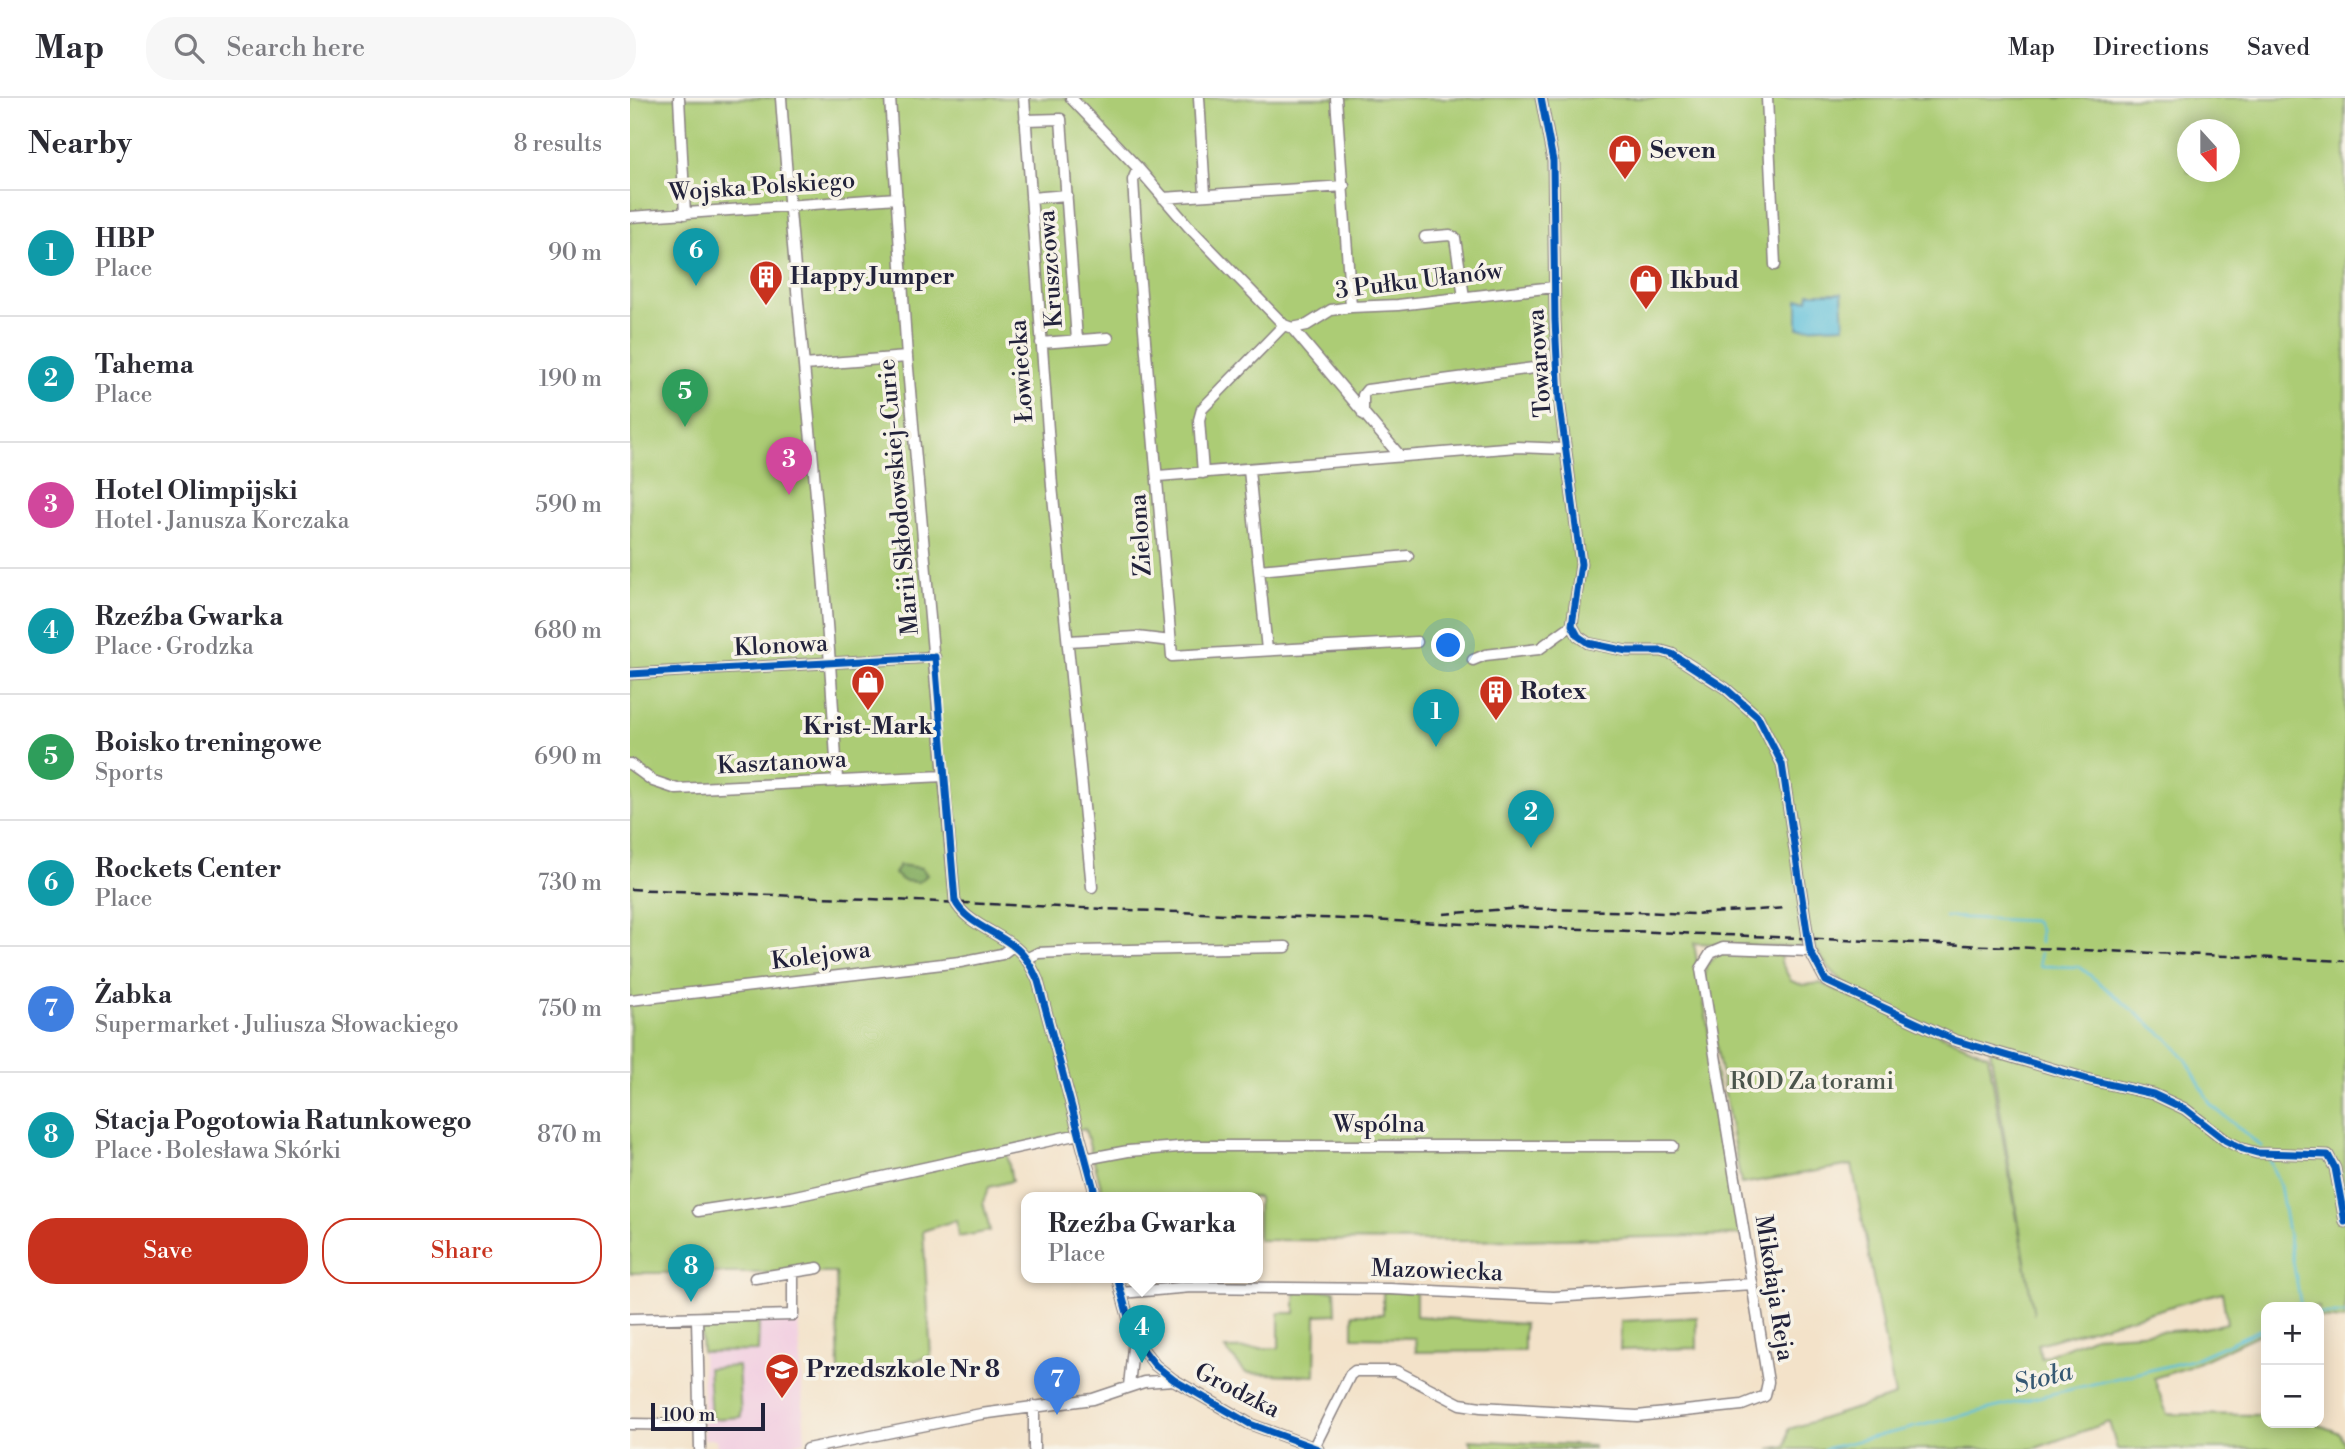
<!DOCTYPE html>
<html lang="en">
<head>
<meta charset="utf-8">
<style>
	body { margin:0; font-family:"Libre Bodoni",serif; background:#f7f7f7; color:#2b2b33 }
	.controls { position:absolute; right:21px; bottom:21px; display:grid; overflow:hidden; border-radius:14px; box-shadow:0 4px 18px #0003 }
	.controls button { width:63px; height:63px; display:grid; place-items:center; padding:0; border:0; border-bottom:2px solid #e1e1e2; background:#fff; color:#2b2b33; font:35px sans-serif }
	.compass { position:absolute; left:1547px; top:21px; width:63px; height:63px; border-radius:50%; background:#fff; box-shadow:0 4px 18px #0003; rotate:159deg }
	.scale { position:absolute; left:21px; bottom:18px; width:114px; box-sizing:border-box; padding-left:7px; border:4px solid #22223b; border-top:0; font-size:19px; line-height:24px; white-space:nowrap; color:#22223b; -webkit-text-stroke:5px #f7f3e8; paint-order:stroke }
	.you { position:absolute; left:819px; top:548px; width:24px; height:24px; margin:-18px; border:5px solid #fff; border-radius:50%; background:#1a73e8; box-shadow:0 0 0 10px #1a73e833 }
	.badge { display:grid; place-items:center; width:46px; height:46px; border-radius:50%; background:#c8321e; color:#fff; font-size:23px; font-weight:700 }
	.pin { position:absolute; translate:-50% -58px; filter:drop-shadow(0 2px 4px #0008) }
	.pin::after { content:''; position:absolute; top:37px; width:24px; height:21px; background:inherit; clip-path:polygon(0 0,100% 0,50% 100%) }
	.popup { position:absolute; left:391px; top:1094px; width:242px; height:91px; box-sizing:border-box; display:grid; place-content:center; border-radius:14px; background:#fff; filter:drop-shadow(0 2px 5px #0005); font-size:23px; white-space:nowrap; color:#7c7c81 }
	.popup b { font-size:26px; color:#2b2b33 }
	.popup::after { content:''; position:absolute; left:50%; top:100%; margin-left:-14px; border:14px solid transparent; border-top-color:#fff }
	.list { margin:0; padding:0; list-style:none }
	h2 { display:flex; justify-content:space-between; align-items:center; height:91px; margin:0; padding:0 28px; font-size:30px }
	h2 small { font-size:23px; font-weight:400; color:#7c7c81 }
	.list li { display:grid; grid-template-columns:46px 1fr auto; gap:21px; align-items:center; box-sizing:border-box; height:126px; padding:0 28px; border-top:2px solid #e1e1e2 }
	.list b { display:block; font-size:26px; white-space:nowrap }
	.list p { margin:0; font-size:23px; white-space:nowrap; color:#7c7c81 }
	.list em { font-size:23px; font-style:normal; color:#7c7c81 }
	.actions { display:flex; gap:14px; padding:21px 28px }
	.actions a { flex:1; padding:16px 0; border:2px solid #c8321e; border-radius:28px; text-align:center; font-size:24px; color:#c8321e }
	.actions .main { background:#c8321e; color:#fff }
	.icon { flex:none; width:38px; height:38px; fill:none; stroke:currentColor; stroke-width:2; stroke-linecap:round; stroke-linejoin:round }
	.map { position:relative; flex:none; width:1715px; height:1351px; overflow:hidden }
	header { display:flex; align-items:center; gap:42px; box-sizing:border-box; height:98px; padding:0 35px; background:#fff; border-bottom:2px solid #e1e1e2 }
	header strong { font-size:33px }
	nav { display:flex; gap:38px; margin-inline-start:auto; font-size:24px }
	.search { width:490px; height:63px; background:#f7f7f7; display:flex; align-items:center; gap:18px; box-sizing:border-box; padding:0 24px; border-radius:28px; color:#7c7c81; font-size:26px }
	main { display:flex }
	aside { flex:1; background:#fff }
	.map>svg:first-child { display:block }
	.built { fill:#f2cfe1 }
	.green { fill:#accc74; stroke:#677758; stroke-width:2; fill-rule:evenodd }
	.forest { fill:#89b066; stroke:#566950; stroke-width:2 }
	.water { fill:#5cbfda; stroke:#3f708a; stroke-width:2 }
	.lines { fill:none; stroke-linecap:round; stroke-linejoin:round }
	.stream { stroke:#5cbfda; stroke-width:2.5 }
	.minor-casing { stroke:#8a8282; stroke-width:13 }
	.minor { stroke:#fff; stroke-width:10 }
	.rail { stroke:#22223b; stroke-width:2.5; stroke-dasharray:10 5; stroke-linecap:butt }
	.cycleway-casing { stroke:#f7f3e8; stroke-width:11 }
	.cycleway { stroke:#0057b8; stroke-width:7 }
	.labels { text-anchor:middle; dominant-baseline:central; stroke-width:7; stroke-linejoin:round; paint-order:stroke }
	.poi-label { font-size:24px; font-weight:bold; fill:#22223b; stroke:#f7f3e8; text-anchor:start }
	.street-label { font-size:24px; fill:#22223b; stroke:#f7f3e8 }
	.park-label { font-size:24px; fill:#4b554c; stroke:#f7f3e8 }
	.water-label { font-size:26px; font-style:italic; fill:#365973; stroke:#f7f3e8 }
</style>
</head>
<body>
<header>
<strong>Map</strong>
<div class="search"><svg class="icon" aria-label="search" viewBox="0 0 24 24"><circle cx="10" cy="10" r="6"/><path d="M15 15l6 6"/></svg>Search here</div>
<nav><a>Map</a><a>Directions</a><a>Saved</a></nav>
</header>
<main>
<aside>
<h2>Nearby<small>8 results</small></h2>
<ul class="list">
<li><span class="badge" style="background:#0f9aa8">1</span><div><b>HBP</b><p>Place</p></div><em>90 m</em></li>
<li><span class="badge" style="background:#0f9aa8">2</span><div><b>Tahema</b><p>Place</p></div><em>190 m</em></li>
<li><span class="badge" style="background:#d1479c">3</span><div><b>Hotel Olimpijski</b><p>Hotel · Janusza Korczaka</p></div><em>590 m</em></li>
<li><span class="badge" style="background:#0f9aa8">4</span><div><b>Rzeźba Gwarka</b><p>Place · Grodzka</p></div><em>680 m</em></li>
<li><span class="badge" style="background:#2e9e5b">5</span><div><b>Boisko treningowe</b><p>Sports</p></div><em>690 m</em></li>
<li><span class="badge" style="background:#0f9aa8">6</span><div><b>Rockets Center</b><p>Place</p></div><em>730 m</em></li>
<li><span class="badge" style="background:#3f7fe0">7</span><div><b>Żabka</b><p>Supermarket · Juliusza Słowackiego</p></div><em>750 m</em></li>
<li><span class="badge" style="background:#0f9aa8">8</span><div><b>Stacja Pogotowia Ratunkowego</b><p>Place · Bolesława Skórki</p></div><em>870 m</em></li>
</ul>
<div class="actions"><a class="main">Save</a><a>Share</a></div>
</aside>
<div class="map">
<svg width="1715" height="1351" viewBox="0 0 1715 1351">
	<rect width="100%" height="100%" fill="#f7f3e8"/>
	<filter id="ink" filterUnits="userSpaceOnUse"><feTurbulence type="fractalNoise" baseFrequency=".0143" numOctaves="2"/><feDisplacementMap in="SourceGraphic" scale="14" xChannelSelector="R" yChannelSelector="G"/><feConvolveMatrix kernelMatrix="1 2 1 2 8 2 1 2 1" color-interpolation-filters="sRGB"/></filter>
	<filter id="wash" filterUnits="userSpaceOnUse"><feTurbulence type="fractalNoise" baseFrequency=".00686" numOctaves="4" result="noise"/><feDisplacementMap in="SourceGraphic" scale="28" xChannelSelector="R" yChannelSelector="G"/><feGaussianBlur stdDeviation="1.57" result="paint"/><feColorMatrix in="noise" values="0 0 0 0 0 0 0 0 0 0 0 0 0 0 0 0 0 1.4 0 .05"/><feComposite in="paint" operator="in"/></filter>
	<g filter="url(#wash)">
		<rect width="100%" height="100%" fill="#f3e2c9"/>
		<path class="built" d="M168 1221 175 1344 135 1351H87L86 1341H74L72 1254 127 1253 129 1222Z"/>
		<path class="green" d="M0 0H1715V1222L1689 1220V1209H1636V1233L1556 1270 1524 1280 1537 1316 1636 1317V1325H1684L1710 1335 1715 1348 1711 1351H1487L1479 1324 1403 1351H1139L1156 1348 1159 1331 1265 1298 1222 1067 1111 1086 1074 880 1076 867 1090 854H1150L1151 864 1161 883 1172 887 1190 885 1358 957 1404 1217 1360 951C1300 927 1213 908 1184 847L1171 846 1168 850 1064 845 1113 1137 835 1143 628 1142V1099H474L455 1031 376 1050 382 1083 359 1089 353 1104 360 1133 328 1139 326 1122 293 1133 301 1258 267 1268 209 1276 206 1175H0ZM1558 32H1600V74H1558ZM1592 1194 1597 1225 1569 1231 1464 1238 1411 1260 1408 1246Z
			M705 1192 706 1216 686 1217 685 1278 616 1275 595 1251 649 1250V1215H665V1194Z
			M753 1193 786 1194V1218L894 1226V1253L786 1254 785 1240 723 1239V1216H753Z
			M1067 1219V1250L990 1252 991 1223Z
			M129 1222 128 1253 72 1254 70 1226 73 1224Z
			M108 1268 111 1319 81 1321 78 1270Z
			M839 1342 963 1348V1351H843Z"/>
		<path class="forest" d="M269 767 292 770 297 777 289 784 274 783 264 776Z"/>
		<path class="water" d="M1179 195H1212L1214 228 1168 230V202L1178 201Z"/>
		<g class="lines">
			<path class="stream" d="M1315 819 1404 823 1410 831V845
				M1410 855V868L1450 869 1539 942 1556 961 1581 1007 1632 1049
				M1639 1061 1650 1088 1671 1209
				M1689 1216H1715
				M1194 1351 1562 1262 1636 1229"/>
		</g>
	</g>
	<g filter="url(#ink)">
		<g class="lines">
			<g class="minor-casing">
				<path id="minor" d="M49 0 55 116
					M151 0C167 228 196 454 207 682
					M260 0 277 259 325 803C335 824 364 833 382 847 395 856 402 869 408 883L466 1099
					M394 0 422 388 462 789
					M441 0 508 70 558 128 654 227 662 230 770 358
					M569 0 575 96
					M706 0 721 209
					M911 0 923 63 925 222 929 301 951 466 942 527 948 538 958 545 997 553H1032L1042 556 1095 590 1128 619 1152 666 1180 853 1196 883 1324 942 1460 982 1523 996 1555 1011 1595 1042 1613 1051 1627 1055 1698 1057 1705 1070 1715 1124
					M1137 0 1145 167
					M395 22 431 21 447 242
					M508 70 503 82 508 161 542 558 787 544
					M401 100 437 97
					M533 100 714 88
					M0 119 267 100
					M795 139 820 137 825 140 834 199
					M662 230 677 227 701 212 721 209 768 207 924 189
					M411 245 478 240
					M174 267 277 259
					M733 316V297L737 292 927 267
					M619 372 637 552
					M573 375 569 322 572 311 654 227
					M528 378 887 349 936 351
					M629 472 778 458
					M439 543 507 539 541 543
					M843 562 855 557 909 551 942 527
					M0 576 305 559
					M0 666 23 683 47 691 314 678
					M396 861 408 855 449 853 656 849
					M0 902 330 864 372 856 383 848
					M455 1061 498 1053 561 1048H1043
					M68 1113 161 1099 449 1036
					M487 1179 504 1240 525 1267 544 1282 620 1326 688 1351
					M125 1180 188 1170
					M491 1195 561 1189 760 1191 924 1199 1122 1186
					M0 1221 163 1217V1176
					M67 1221 70 1351
					M499 1288 504 1240
					M404 1308V1351
					M0 1326 70 1327
					M684 1349 720 1277 725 1273H766L830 1306 851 1309 1007 1318 1112 1307 1135 1298 1138 1284 1071 871 1081 855 1093 850 1180 853
					M177 1351 351 1316 463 1301 514 1284 544 1282"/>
			</g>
			<use href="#minor" class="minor"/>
			<path class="rail" d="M0 791 1715 863
				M813 816 891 810 1064 816 1157 810"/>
			<g class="cycleway-casing">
				<path id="cycleway" d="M911 0 923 63 925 222 929 301 951 466 942 527 948 538 958 545 997 553H1032L1042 556 1095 590 1128 619 1152 666 1180 853 1196 883 1324 942 1460 982 1523 996 1555 1011 1595 1042 1613 1051 1627 1055 1698 1057 1705 1070 1715 1124
					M0 576 305 559 325 803C335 824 364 833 382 847 395 856 402 869 408 883L466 1099
					M487 1179 504 1240 525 1267 544 1282 620 1326 688 1351"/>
			</g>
			<use href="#cycleway" class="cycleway"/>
		</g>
	</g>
	<defs>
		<g id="shop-pin" transform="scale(1.75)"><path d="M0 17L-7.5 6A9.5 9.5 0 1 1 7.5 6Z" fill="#c8321e" stroke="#f7f3e8"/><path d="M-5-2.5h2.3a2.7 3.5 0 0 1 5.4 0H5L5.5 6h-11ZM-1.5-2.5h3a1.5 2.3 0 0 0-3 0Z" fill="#fff"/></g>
		<g id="building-pin" transform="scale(1.75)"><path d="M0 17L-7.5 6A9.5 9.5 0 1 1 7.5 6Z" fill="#c8321e" stroke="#f7f3e8"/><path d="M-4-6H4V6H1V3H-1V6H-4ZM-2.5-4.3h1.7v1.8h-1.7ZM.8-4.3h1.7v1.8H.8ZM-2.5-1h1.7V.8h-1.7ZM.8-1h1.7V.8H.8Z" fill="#fff"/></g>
		<g id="school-pin" transform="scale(1.75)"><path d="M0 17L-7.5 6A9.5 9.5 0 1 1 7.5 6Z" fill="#c8321e" stroke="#f7f3e8"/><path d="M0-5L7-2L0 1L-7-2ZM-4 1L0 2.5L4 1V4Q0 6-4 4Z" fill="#fff"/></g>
	</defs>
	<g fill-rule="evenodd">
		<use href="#shop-pin" x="995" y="53"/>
		<use href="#building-pin" x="136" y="179"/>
		<use href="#shop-pin" x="1016" y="183"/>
		<use href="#shop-pin" x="238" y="584"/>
		<use href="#building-pin" x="866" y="594"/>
		<use href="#school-pin" x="152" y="1272"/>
	</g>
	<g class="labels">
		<g class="poi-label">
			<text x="1020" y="53">Seven</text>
			<text x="160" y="179">Happy Jumper</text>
			<text x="1040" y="183">Ikbud</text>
			<text x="890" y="594">Rotex</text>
			<text x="238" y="629" text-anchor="middle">Krist-Mark</text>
			<text x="176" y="1272">Przedszkole Nr 8</text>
		</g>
		<g class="street-label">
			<text transform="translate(132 89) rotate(-4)">Wojska Polskiego</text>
			<text transform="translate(421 171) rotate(-94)">Kruszcowa</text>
			<text transform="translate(789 183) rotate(-7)">3 Pułku Ułanów</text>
			<text transform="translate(910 265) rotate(-94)">Towarowa</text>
			<text transform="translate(392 273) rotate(-94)">Łowiecka</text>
			<text transform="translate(269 399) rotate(-95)">Marii Skłodowskiej-Curie</text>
			<text transform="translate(511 437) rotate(-94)">Zielona</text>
			<text transform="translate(151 548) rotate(-3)">Klonowa</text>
			<text transform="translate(152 665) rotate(-3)">Kasztanowa</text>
			<text transform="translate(191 858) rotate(-7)">Kolejowa</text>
			<text x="749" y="1027">Wspólna</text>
			<text transform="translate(807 1173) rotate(2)">Mazowiecka</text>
			<text transform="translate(1144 1190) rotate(81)">Mikołaja Reja</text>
			<text transform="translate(607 1293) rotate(27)">Grodzka</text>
		</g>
		<g class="park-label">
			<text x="1182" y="984">ROD Za torami</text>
		</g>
		<g class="water-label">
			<text transform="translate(1413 1280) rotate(-14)">Stoła</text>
		</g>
	</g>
</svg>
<div class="controls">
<button>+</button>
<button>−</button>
</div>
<svg class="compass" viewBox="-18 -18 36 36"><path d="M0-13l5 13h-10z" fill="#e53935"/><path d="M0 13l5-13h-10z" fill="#7c7c81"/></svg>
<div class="scale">100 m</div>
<div class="you"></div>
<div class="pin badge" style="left:806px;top:649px;background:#0f9aa8">1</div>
<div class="pin badge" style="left:901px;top:750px;background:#0f9aa8">2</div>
<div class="pin badge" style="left:159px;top:397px;background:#d1479c">3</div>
<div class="pin badge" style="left:512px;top:1265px;background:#0f9aa8">4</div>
<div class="popup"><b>Rzeźba Gwarka</b>Place</div>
<div class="pin badge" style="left:55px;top:329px;background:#2e9e5b">5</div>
<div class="pin badge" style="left:66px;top:188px;background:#0f9aa8">6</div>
<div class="pin badge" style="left:427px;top:1317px;background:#3f7fe0">7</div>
<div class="pin badge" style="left:61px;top:1204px;background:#0f9aa8">8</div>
</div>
</main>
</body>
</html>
